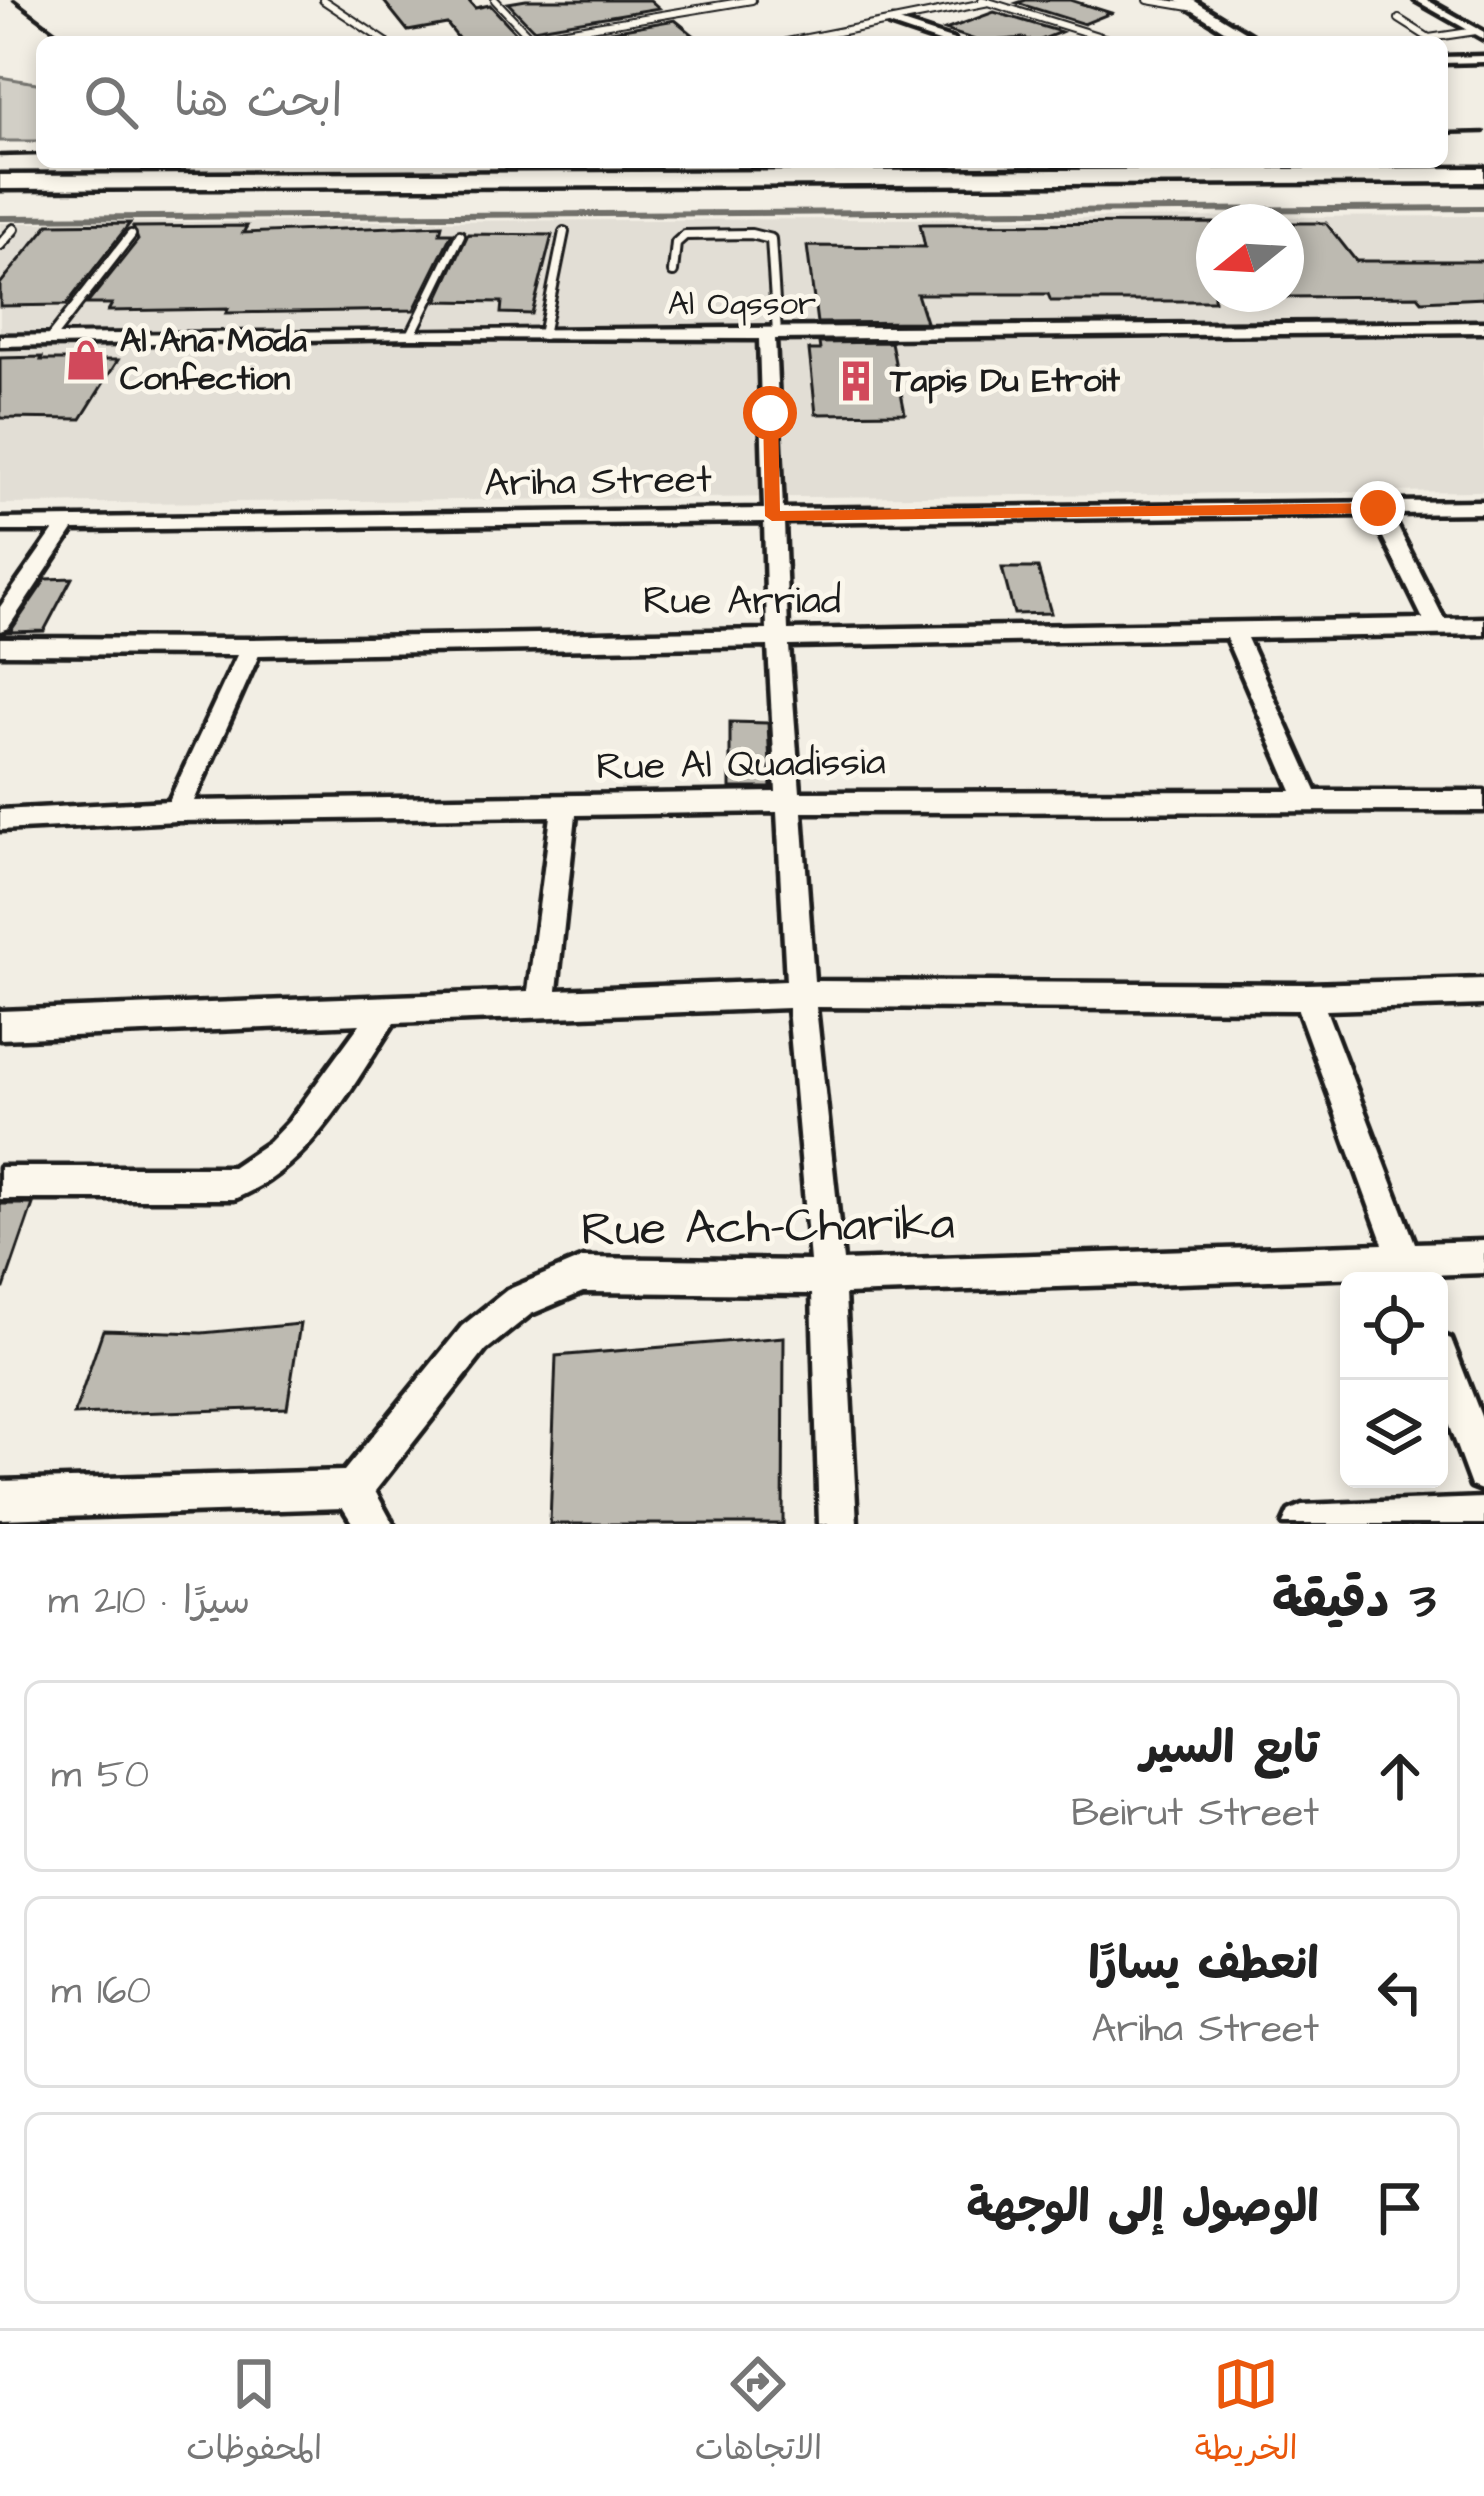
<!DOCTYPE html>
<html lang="ar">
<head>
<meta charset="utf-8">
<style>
	body { margin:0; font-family:"Architects Daughter","Playpen Sans Arabic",sans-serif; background:#f6f6f6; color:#222; direction:rtl }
	.controls { position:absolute; right:36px; bottom:36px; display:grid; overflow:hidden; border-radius:18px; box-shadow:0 6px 18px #0003 }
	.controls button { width:108px; height:108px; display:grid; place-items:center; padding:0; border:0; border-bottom:3px solid #e0e0e0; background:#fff; color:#222; font:60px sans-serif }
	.compass { position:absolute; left:1196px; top:204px; width:108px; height:108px; border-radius:50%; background:#fff; box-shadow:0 6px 18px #0003; rotate:252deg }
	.stop { position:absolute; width:36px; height:36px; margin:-27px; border:9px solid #ea580c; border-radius:50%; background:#fff }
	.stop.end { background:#ea580c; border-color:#fff; box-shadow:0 3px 12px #0008 }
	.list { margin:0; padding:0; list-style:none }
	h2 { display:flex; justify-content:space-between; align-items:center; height:156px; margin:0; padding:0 48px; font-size:51px }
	h2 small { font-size:39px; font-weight:400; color:#767676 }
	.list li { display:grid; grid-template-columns:78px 1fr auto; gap:36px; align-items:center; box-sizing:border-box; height:192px; margin:0 24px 24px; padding:0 24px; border:3px solid #e0e0e0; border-radius:18px }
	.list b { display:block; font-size:45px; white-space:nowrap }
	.list p { margin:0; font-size:39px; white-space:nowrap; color:#767676 }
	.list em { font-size:39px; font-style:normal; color:#767676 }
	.icon { flex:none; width:66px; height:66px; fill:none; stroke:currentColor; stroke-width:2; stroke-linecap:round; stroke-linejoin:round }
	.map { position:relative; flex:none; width:1484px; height:1524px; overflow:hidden; direction:ltr }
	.search { position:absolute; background:#fff; box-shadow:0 6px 18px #0003; left:36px; right:36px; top:36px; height:132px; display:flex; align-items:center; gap:30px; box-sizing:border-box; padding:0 42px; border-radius:18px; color:#767676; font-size:45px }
	.sheet { height:804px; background:#fff }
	nav { display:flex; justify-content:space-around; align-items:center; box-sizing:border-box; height:168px; border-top:3px solid #e0e0e0; background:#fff; font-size:33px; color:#767676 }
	nav a { display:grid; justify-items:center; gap:6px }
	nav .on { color:#ea580c }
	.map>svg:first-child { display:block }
	.built { fill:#e2ded5; fill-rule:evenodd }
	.green { fill:#d2cfc6; stroke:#777671; stroke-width:3 }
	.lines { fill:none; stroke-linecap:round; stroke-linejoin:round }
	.stream { stroke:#716f6b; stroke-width:6 }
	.building { fill:#bdbab1; stroke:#1c1c1c; stroke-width:3 }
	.lane-far1-casing { stroke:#1c1c1c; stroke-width:10 }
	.lane-casing { stroke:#1c1c1c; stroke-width:14 }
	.street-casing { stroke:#1c1c1c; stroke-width:9 }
	.secondary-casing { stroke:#1c1c1c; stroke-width:9 }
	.primary-casing { stroke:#1c1c1c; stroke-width:9 }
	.lane-far1 { stroke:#fbf7ec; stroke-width:6 }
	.lane { stroke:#fbf7ec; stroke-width:8 }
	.street { fill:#fbf7ec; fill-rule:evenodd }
	.secondary { fill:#fbf7ec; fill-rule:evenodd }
	.primary { fill:#fbf7ec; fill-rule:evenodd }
	.rail { stroke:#1c1c1c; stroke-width:4.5 }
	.route { fill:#ea580c }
	.labels { text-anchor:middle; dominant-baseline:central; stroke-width:10; stroke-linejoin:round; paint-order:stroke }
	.far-street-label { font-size:33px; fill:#1c1c1c; stroke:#fbf7ec }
	.far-poi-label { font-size:33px; font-weight:bold; fill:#1c1c1c; stroke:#fbf7ec; text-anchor:start }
	.street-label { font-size:39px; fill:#1c1c1c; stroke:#fbf7ec }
	.near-street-label { font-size:48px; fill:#1c1c1c; stroke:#fbf7ec }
</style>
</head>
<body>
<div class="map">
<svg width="1484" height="1524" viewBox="0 0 1484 1524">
	<rect width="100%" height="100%" fill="#f2eee4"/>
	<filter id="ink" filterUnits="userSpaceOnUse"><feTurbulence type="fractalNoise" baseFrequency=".00833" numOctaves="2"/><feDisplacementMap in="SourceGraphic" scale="24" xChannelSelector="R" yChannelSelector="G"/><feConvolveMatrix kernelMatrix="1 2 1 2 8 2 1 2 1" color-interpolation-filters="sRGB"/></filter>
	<g filter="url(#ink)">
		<path class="built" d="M1484 216V491L0 504V223ZM1214 222H1286V294H1214Z"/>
		<path class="green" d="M0 77 42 84V141H0Z"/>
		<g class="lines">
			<path class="stream" d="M0 218 1484 208"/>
		</g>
		<path class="building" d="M383 0H468L475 8 490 5 519 36 461 42 447 24 408 31Z
			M526 0H650L659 8 533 29 508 3Z
			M1026 0H1070L1111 13 1084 24 1017 3Z
			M994 12 1061 32 1036 42 1023 38 981 42 945 30Z
			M675 20 702 42 559 40Z
			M130 223 66 305 0 306V284L49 224Z
			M1214 223V301H1051L1048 294H917L926 322 817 323 807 246 925 247 920 224Z
			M1286 223H1326L1356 261H1484V298L1422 301 1418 296 1286 297Z
			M442 225 440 233H452L414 310 226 313 228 309 108 311 112 304H87L138 240 133 227 247 226 243 233Z
			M468 234 552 235 532 314 501 313 502 302 437 301Z
			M891 342 905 413 816 414 809 350H820L819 343Z
			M42 357 41 360H118L81 419 0 418V358Z
			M1002 568H1038L1051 613 1014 614Z
			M72 578 44 631 10 632 46 579Z
			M730 722 768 723 771 788H730Z
			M0 1204H33L4 1288H0Z
			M300 1324 287 1408 74 1415 103 1330 202 1333Z
			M784 1337 783 1524H550L556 1356Z"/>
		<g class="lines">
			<g class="lane-far1-casing">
				<path id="lane-far1" d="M323 0 386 42
					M495 0 534 41
					M982 0 1117 42
					M1148 0 1196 8
					M1399 19 1429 38 1476 31
					M530 37 752 0
					M787 42 989 2"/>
			</g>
			<g class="lane-casing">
				<path id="lane" d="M0 245 14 229
					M673 272 676 243 685 235 751 234 771 239 777 333
					M412 333 460 235
					M543 335 564 232
					M50 339 131 235"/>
			</g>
			<g class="street-casing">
				<path id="street" d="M1415 0H1427L1484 32V39Z
					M893 20 954 40 955 42H939L889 25Z
					M1484 56V62L1442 63V57Z
					M1484 322V332L775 339 783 509 1484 501V513L1391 514 1444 619 1484 618V634L1247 638 1316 791H1484V811L802 812 814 981 1307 984 1484 979V1005L1326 1010 1415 1243 1484 1241V1273L1428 1275 1430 1281H1396L1395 1276 845 1294 857 1524H819L812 1294 583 1292 531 1314 486 1350 375 1491 393 1524H353L343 1508 0 1519V1481L344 1471 462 1326 507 1290 583 1258 810 1261 788 1008 394 1023C350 1089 311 1167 234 1199H0V1167H232L269 1142 289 1121 360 1024 0 1039V1011L528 991 551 816 177 821 0 830V810L169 801 237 655 0 654V638L252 639 767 630 764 522 73 530 8 628 0 631V607L53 531H0V519L764 509 759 339 412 338 0 346V336C495 327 989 328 1484 322ZM1372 515 1423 619 788 630 784 522ZM1226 638 1292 791 800 792 789 646ZM768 646 776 792 194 801 259 655ZM777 812 786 981 557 990 576 815ZM816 1007 1298 1010 1383 1244 843 1261Z
					M1439 1334 1451 1339 1484 1424V1491L1471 1486 1439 1399Z
					M1484 1498V1524H1283L1289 1511 1302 1505Z"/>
			</g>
			<g class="secondary-casing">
				<path id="secondary" d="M1176 0H1193L1262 42H1243Z"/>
			</g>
			<g class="primary-casing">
				<path id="primary" d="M1484 168V182L0 189V175Z"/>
			</g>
			<use href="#lane-far1" class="lane-far1"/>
			<use href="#lane" class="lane"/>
			<use href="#street" class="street"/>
			<use href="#secondary" class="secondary"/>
			<use href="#primary" class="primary"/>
			<path class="rail" d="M14 0 70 42
				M1442 133 1484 132
				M0 155 42 154"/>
		</g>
	</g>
	<path class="route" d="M770 408 778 413 780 511 1378 503 1386 508 1378 513 772 521 765 516 763 413Z"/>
	<defs>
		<g id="shop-bare" transform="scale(3.24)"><path d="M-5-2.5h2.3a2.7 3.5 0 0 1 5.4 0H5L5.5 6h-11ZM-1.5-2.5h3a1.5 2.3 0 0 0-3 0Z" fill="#d1495b" stroke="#fbf7ec" stroke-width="2.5" paint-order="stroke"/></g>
		<g id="building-bare" transform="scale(3.24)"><path d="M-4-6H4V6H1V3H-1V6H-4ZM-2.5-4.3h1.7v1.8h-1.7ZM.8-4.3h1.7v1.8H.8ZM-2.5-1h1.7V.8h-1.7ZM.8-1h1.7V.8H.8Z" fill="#d1495b" stroke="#fbf7ec" stroke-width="2.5" paint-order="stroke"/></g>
	</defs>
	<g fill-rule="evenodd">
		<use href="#shop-bare" x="86" y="360"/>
		<use href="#building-bare" x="856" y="381"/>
	</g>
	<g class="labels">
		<g class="far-street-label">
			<text x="742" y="304">Al Oqssor</text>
		</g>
		<g class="far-poi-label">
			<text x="120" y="341">Al Ana Moda<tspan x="120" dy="38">Confection</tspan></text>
			<text x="890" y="381">Tapis Du Etroit</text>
		</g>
		<g class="street-label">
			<text transform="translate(598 482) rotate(-1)">Ariha Street</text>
			<text x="742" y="602">Rue Arriad</text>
			<text transform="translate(741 765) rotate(-1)">Rue Al Quadissia</text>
		</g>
		<g class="near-street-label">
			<text transform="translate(768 1227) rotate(-1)">Rue Ach–Charika</text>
		</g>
	</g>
</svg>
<div class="controls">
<button><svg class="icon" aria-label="locate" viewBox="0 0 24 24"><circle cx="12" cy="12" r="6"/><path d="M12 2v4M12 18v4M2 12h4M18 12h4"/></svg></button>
<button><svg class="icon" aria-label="layers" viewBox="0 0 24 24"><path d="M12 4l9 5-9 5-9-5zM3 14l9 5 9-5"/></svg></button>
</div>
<svg class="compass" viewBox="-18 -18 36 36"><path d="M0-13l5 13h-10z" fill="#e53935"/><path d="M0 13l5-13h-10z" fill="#767676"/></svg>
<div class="stop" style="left:770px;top:413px"></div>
<div class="stop end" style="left:1378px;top:508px"></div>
<div class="search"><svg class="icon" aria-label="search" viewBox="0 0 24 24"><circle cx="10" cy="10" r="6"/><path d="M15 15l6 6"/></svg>ابحث هنا</div>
</div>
<section class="sheet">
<h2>3 دقيقة<small>سيرًا · 210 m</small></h2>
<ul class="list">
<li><svg class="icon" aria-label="ahead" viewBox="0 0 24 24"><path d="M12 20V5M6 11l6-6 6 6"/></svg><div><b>تابع السير</b><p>Beirut Street</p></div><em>50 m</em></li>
<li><svg class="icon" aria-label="left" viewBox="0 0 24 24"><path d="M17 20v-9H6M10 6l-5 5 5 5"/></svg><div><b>انعطف يسارًا</b><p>Ariha Street</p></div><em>160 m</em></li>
<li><svg class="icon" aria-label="arrive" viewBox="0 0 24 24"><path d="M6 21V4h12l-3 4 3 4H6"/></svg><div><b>الوصول إلى الوجهة</b></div></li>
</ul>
</section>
<nav>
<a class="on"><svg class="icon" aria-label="map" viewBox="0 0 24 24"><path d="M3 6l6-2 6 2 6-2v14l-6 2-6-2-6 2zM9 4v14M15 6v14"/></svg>الخريطة</a>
<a><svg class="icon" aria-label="directions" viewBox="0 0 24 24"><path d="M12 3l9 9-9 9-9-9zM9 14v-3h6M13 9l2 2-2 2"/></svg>الاتجاهات</a>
<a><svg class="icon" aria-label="saved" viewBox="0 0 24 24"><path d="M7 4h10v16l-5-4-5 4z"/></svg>المحفوظات</a>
</nav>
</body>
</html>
